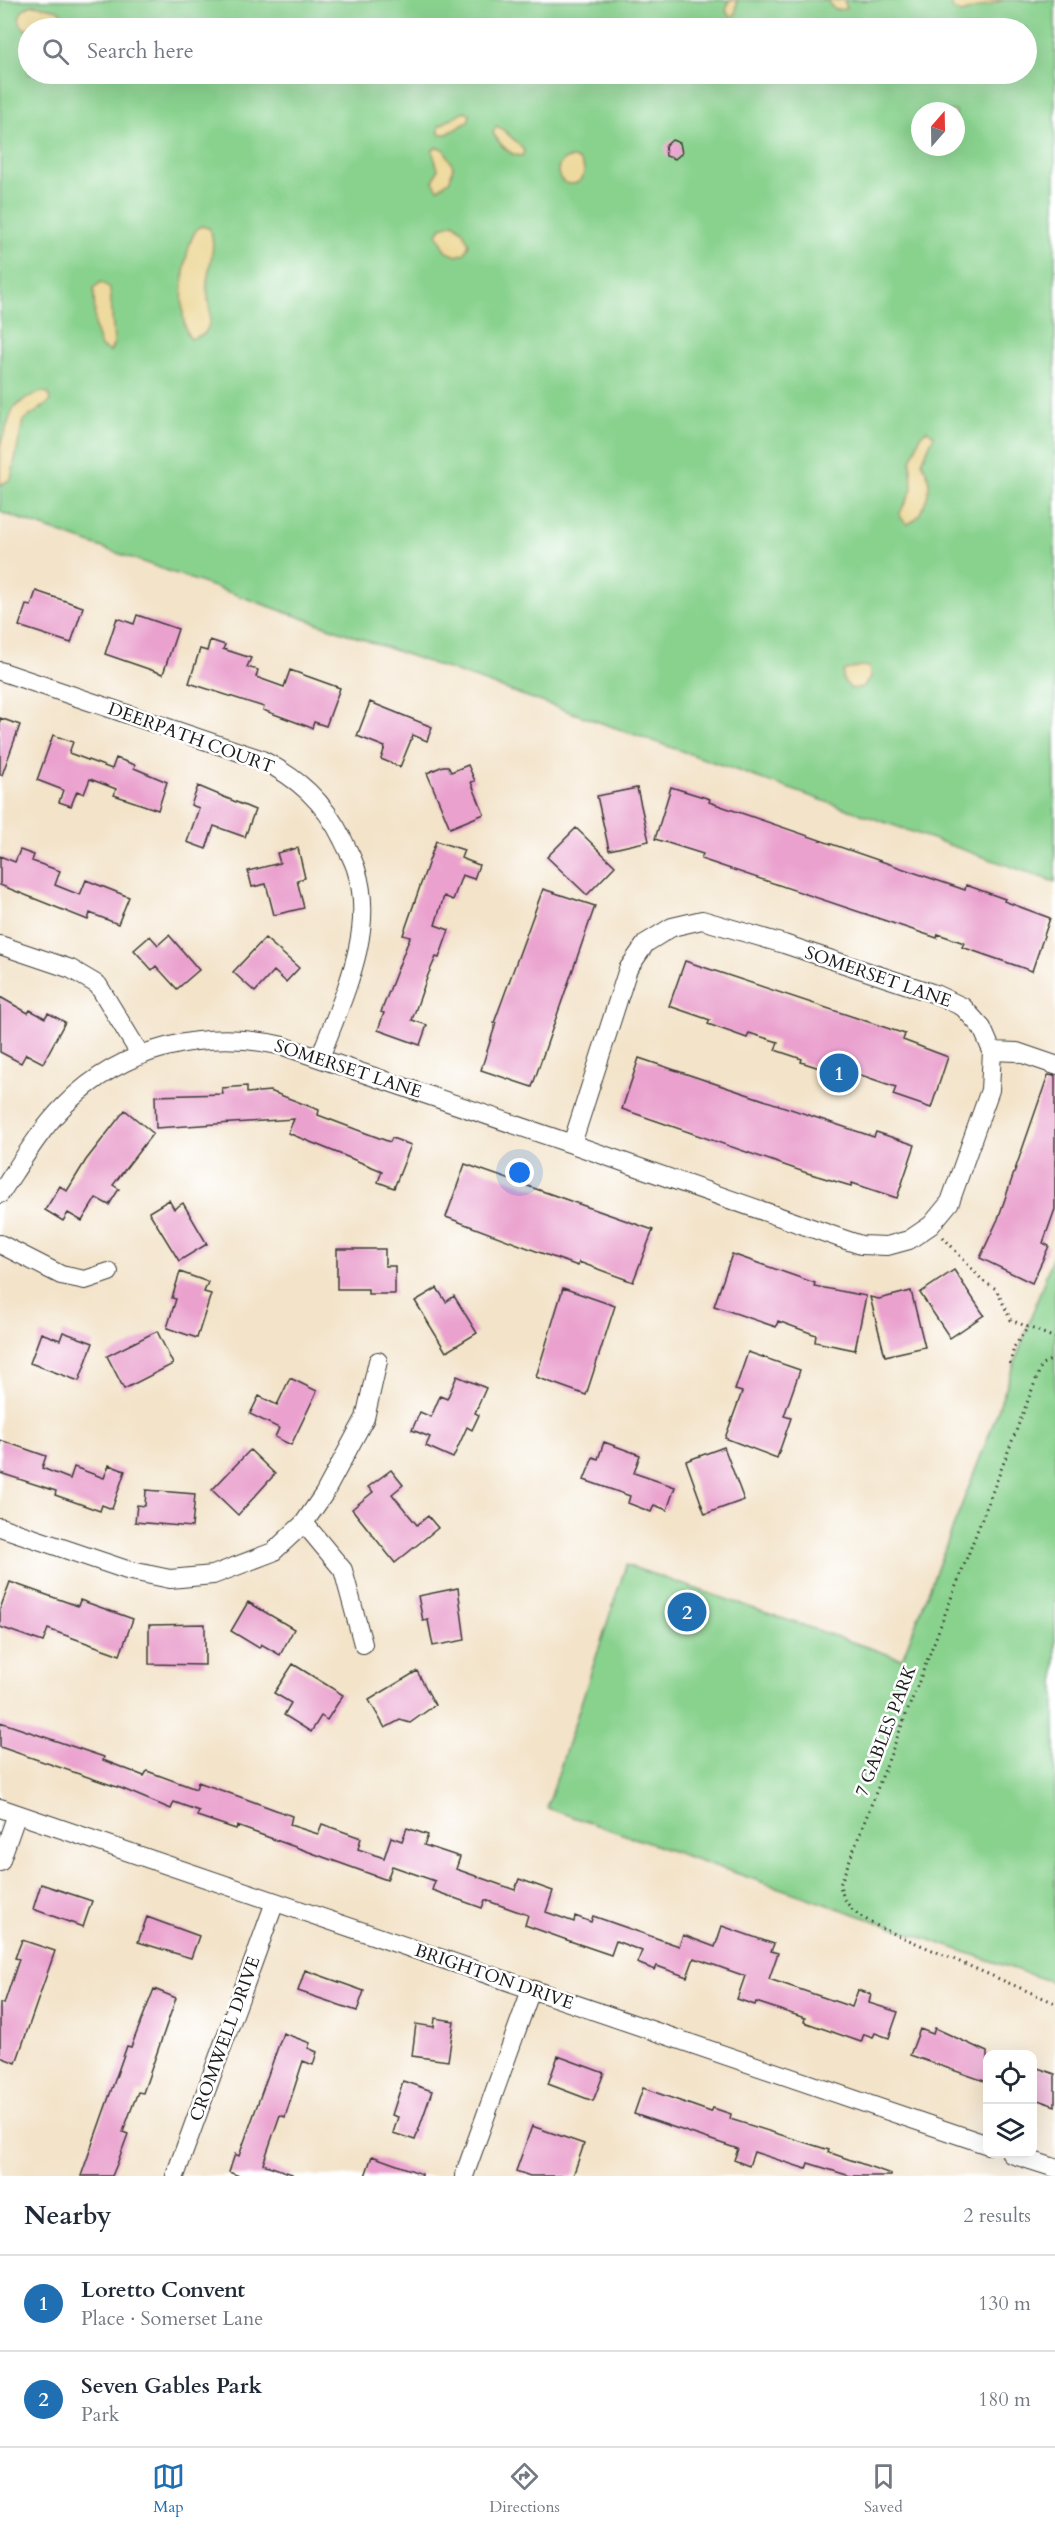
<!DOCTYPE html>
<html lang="en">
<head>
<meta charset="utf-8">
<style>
	body { margin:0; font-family:Cardo,serif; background:#f2f2f3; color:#1f2937 }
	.controls { position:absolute; right:18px; bottom:18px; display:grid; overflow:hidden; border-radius:12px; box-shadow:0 6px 24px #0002 }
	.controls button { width:54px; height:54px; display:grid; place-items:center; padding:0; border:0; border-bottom:2px solid #e0e1e3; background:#fff; color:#1f2937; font:30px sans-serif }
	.compass { position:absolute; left:911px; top:102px; width:54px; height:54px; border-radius:50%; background:#fff; box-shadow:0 6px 24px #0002; rotate:20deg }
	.you { position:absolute; left:520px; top:1173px; width:21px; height:21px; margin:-15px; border:4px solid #fff; border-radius:50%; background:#1a73e8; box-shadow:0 0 0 9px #1a73e833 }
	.badge { display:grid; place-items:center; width:39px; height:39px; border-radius:50%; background:#1f6fb2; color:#fff; font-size:20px; font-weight:700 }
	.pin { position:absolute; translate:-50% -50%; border:3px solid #fff; box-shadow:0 2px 6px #0006 }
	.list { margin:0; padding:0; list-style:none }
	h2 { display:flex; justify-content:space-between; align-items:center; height:78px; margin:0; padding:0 24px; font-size:26px }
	h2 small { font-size:20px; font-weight:400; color:#747a83 }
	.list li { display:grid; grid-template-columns:39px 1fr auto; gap:18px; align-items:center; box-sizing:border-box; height:96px; padding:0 24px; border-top:2px solid #e0e1e3 }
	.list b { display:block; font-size:22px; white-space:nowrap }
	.list p { margin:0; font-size:20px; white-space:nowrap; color:#747a83 }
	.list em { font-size:20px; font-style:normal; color:#747a83 }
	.icon { flex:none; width:33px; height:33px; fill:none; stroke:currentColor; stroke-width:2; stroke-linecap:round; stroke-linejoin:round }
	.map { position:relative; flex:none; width:1055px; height:2176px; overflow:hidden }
	.search { position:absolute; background:#fff; box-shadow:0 6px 24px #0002; left:18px; right:18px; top:18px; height:66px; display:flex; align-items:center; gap:15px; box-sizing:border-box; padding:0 21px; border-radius:33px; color:#747a83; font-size:22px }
	.sheet { height:270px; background:#fff }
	nav { display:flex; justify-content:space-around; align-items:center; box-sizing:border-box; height:84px; border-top:2px solid #e0e1e3; background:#fff; font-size:16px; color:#747a83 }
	nav a { display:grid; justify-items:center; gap:3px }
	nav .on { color:#1f6fb2 }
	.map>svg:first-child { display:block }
	.green { fill:#89d28e; stroke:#527755; stroke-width:1.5; fill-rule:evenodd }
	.sand { fill:#eeda9e; stroke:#857b5d; stroke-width:1.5 }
	.building { fill:#eaa1ce }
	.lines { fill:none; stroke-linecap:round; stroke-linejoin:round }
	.street-casing { stroke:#3c3a36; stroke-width:20 }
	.path { stroke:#3c3a36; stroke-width:3; stroke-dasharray:1.5 4.5; stroke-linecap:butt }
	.street { stroke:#fff; stroke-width:18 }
	.labels { text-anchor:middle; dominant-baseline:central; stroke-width:5; stroke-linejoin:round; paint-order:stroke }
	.street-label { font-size:18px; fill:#1c1c1c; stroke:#fff }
</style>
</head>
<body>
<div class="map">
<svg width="1055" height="2176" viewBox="0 0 1055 2176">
	<rect width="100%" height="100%" fill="#fff"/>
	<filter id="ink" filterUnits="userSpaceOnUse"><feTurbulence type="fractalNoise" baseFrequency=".0167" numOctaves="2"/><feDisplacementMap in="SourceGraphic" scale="12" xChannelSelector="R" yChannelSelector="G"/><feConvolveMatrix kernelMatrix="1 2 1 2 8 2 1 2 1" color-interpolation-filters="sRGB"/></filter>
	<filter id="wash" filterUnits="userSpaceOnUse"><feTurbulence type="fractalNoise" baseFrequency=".008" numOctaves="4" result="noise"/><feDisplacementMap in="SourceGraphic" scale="24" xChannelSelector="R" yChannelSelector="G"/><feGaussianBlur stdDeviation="1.35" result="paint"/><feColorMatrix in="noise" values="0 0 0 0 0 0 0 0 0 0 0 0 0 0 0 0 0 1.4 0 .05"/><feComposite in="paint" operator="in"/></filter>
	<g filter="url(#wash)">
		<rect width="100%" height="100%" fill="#f3e3c9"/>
		<path class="green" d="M0 0H1055V882L0 512ZM28 28H1026V74H28ZM920 111H956V147H920Z
			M1055 1250V1983L547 1808 626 1565 902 1659 990 1432Z"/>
		<path class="sand" d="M729 0H737L736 13 731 18 726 11Z
			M826 0H845L846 9 835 10Z
			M951 0H1004L961 13 953 10Z
			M35 5 58 10 74 28H28V31C14 23 18 7 35 5Z
			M464 111 470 114 468 122 447 134H439V126Z
			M496 126C502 127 520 145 524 151L522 156C509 156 499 143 493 133Z
			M436 147 444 149 453 166 450 180 438 189 433 182 438 169 432 151Z
			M558 171a13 13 0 1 1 26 0a13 13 0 1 1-26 0Z
			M454 223 463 231 469 244 465 253 457 256 447 252 437 235 441 227Z
			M201 226 209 228C218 244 208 267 207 284 206 300 216 320 204 334L191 339C175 325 183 233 201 226Z
			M101 282 110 288 114 343 110 352 101 347 95 329 94 288Z
			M41 392 49 393 50 402 23 421 11 479 0 485V445L13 409 26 398Z
			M927 430 934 435 922 462C924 468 928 473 929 480 930 494 921 521 907 524L901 518 900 513 912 489 911 461 921 435Z
			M860 666 869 667 871 677 863 687 851 689 843 680V671Z"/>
		<g id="blocks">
			<path class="building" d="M672 140 680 143 682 153 675 159 666 156 665 146Z
				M36 591 83 607 71 643 19 626 26 605 31 606Z
				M137 615 178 629 163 674 105 654 117 618 134 624Z
				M210 640 225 645 223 649 251 658 247 667 258 670 256 677 284 687 290 670 340 688 326 726 314 722 312 728 263 710 264 707 189 683 200 649 207 651Z
				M370 702 432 727 427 741 413 735 400 767 381 759 385 747 357 736Z
				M0 718 20 725 2 775H0Z
				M53 735 73 742 69 753 112 769 116 758 135 765 134 768 167 782 158 810 114 795 116 789 90 779 84 794 77 791 71 806 59 802 63 790 37 780Z
				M468 765 475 781 471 782 484 814 450 828 427 773 443 766H448L451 772Z
				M198 786 255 810 245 837 214 826 206 849 187 842 199 808 191 805Z
				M671 787 710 799 709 802 965 890 966 885 1005 899 1004 901 1050 918 1032 971 962 947 964 943 938 934 937 938 701 859 703 854 655 839Z
				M637 788 649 841 609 850 597 796Z
				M576 828 615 866 587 895 547 857Z
				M436 841 464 850 461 858 479 865 474 879 462 875 453 900 444 896 435 925 449 930 439 958 436 957 428 975 412 1020 427 1025 420 1045 378 1030 384 1013 381 1012 410 937 403 935Z
				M298 848 305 878 297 880 304 908 274 915 266 884 252 887 248 871 280 863 277 853Z
				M20 850 34 855 32 861 60 871 55 885 80 895 86 880 129 897 118 924 90 913 88 920 0 885V856L15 862Z
				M543 889 595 906 532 1087 481 1070 496 1023H494Z
				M169 935 199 970 177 989 156 966 152 970 134 950 150 936 158 945Z
				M265 938 299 968 286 982 274 971 255 992 233 972Z
				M685 961 905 1034 903 1040 948 1057 931 1108 893 1095 896 1087 843 1069 841 1075 801 1062 802 1059 775 1050 778 1042 749 1033 747 1038 708 1024 710 1020 669 1006Z
				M0 997 28 1013 30 1010 45 1018 48 1013 65 1022 43 1063 26 1054 21 1063 0 1052Z
				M639 1058 874 1137 876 1132 915 1145 897 1198 852 1183 851 1186 804 1172 622 1109Z
				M1048 1075 1055 1076V1209L1043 1243 1049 1246 1032 1283 980 1258 998 1219Z
				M247 1086V1093L270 1091 319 1110 318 1115 363 1132 390 1142 392 1138 411 1145 394 1188 378 1182 382 1171 288 1133 294 1119 156 1128 155 1096 223 1094 222 1088Z
				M125 1110 153 1133 113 1185 119 1189 109 1205 96 1198 82 1221 68 1213 63 1221 45 1210 60 1186 67 1191 86 1160Z
				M465 1164 653 1230 633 1282 579 1262 578 1266 544 1254 446 1217Z
				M169 1200 174 1209 183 1203 207 1244 179 1261 149 1212Z
				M337 1249H385V1266H395V1294H368V1289H337Z
				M732 1254 815 1283 814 1286 866 1296 855 1350 815 1342 816 1335 778 1321 776 1327 714 1306Z
				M954 1270 984 1315 950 1338 920 1293Z
				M180 1272 208 1282 204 1292 211 1294 197 1338 167 1328 176 1299 172 1298Z
				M437 1288 446 1302 454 1296 477 1333 446 1352 415 1301Z
				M563 1288 615 1306 586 1395 536 1377Z
				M911 1291 925 1347 885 1356 870 1297 879 1299Z
				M157 1331 173 1364 124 1389 107 1356Z
				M63 1332 93 1343 79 1381 30 1363 41 1333 60 1340Z
				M748 1352 800 1370 784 1416 791 1418 777 1458 725 1438 742 1392 735 1390Z
				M457 1376 486 1388 475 1413 479 1415 472 1430 467 1427 453 1458 426 1446 430 1437 412 1430 420 1412 431 1417 440 1396 447 1399Z
				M290 1378 317 1391 291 1445 275 1437 279 1428 250 1414 259 1396 277 1405Z
				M0 1440 46 1456 42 1468 70 1479 74 1467 104 1478 109 1465 125 1471 112 1509 102 1505 100 1511 55 1495 56 1491 0 1473Z
				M604 1442 640 1455 634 1473 675 1487 667 1510 654 1505 651 1512 628 1503 630 1496 584 1480 593 1457 598 1459Z
				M724 1447 744 1500 705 1514 686 1461Z
				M250 1450 275 1474 238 1515 212 1490Z
				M391 1470 403 1485 392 1494 417 1525 428 1516 438 1528 395 1563 352 1509 373 1492 368 1487Z
				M146 1490 195 1494 192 1527 135 1522 137 1505 145 1506Z
				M10 1582 78 1606 80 1600 133 1619 120 1655 48 1629 43 1642 0 1627V1609Z
				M458 1588 465 1640 433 1646 428 1620 423 1621 418 1596Z
				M248 1602 294 1629 280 1655 261 1644 259 1648 231 1631Z
				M205 1624V1665L149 1664V1625Z
				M293 1664 343 1695 327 1720 321 1716 311 1732 284 1715 291 1703 274 1693Z
				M417 1671 435 1705 410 1723 400 1720 385 1728 369 1700Z
				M0 1722 104 1757 103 1760 144 1776 147 1771 196 1789 198 1782 246 1799 292 1816 290 1825 318 1834 322 1824 361 1838 358 1849 384 1858 391 1837 402 1841 407 1828 428 1835 424 1845 460 1857 456 1869 515 1890 519 1879 553 1891 546 1912 574 1922 575 1916 591 1922 593 1916 679 1946 683 1935 715 1947 722 1926 774 1944 771 1951 778 1953 769 1979 852 2007 858 1990 871 1994 869 2003 898 2012 889 2038 875 2033 873 2037 864 2034 861 2042 804 2022 805 2018 756 2002 755 2005 737 1999 745 1976 694 1958 687 1977 657 1966 655 1970 637 1963 642 1951 616 1941 611 1955 567 1940 525 1925 528 1915 485 1900 482 1908 432 1890 435 1881 392 1866 387 1880 237 1826 236 1829 197 1816 199 1811 174 1802 171 1809 123 1789 0 1747Z
				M41 1884 92 1901 83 1927 33 1909Z
				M147 1917 199 1936 191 1958 138 1942Z
				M22 1940 55 1951 16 2063 0 2057V2003L4 2004 19 1959 15 1958Z
				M305 1970 364 1991 357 2011 298 1991Z
				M154 1989 176 1998 143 2093 138 2092 134 2102 123 2132 128 2134 117 2164 112 2176H81L127 2046 131 2047Z
				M435 2018 454 2021 448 2061 412 2056 416 2024 434 2027Z
				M935 2028 987 2052V2082L910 2055 920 2029 933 2034Z
				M283 2033 310 2043 308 2048 317 2052 313 2065 303 2061 285 2117 280 2115 263 2164 292 2174 291 2176H239L229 2172 235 2154 239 2156Z
				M558 2056 604 2073 593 2101 548 2084Z
				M1032 2066 1055 2074V2106L1032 2098Z
				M403 2081 432 2091 415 2140 393 2133 398 2117 392 2115Z
				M643 2088 711 2112 713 2108 731 2114 730 2119 829 2150 828 2152 891 2174V2176H850L808 2163 806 2169 754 2152 749 2166 734 2160 738 2149 634 2114Z
				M532 2126 584 2144 573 2176H530L516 2171Z
				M372 2156 422 2174V2176H365Z"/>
		</g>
	</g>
	<g filter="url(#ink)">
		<use href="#blocks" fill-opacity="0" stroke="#3c3a36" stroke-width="1.5"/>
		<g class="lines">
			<g class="street-casing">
				<path id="street" d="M0 671 260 759C298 778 324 801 343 840 347 849 353 859 356 869 377 932 341 1000 320 1058
					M0 945 71 969 98 985 140 1054
					M992 1051 1017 1052 1055 1065
					M0 1194C20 1164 39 1131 65 1105 122 1047 205 1028 283 1046L572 1144 628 969 646 943 672 927 702 920 784 944 935 994 963 1007 982 1028 992 1051 990 1090 950 1202 931 1225 909 1240 887 1246 861 1245 840 1238 572 1144
					M0 1244 61 1275 85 1280 109 1272
					M304 1523 343 1570 363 1644
					M0 1527 127 1570 170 1579 213 1575 273 1552 304 1523 324 1494 365 1418 378 1361
					M0 1808 988 2145
					M0 1862 17 1814
					M1011 2154 1055 2168
					M175 2176 275 1902
					M464 2176 531 1990"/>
			</g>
			<path class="path" d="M943 1237 983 1281 996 1289 1011 1320 1055 1338
				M1055 1358 1042 1364 840 1885C845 1910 860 1916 881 1928L1055 2003
				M1010 1364 1014 1347 1028 1327"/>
			<use href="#street" class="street"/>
		</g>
	</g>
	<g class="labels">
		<g class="street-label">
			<text transform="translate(191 738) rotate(20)">DEERPATH COURT</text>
			<text transform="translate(878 977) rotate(19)">SOMERSET LANE</text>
			<text transform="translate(348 1069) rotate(18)">SOMERSET LANE</text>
			<text transform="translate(886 1731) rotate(-69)">7 GABLES PARK</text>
			<text transform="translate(494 1977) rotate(19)">BRIGHTON DRIVE</text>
			<text transform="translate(225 2039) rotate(-70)">CROMWELL DRIVE</text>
		</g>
	</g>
</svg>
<div class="controls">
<button><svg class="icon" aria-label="locate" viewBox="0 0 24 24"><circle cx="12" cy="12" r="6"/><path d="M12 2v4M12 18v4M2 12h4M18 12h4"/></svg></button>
<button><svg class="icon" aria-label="layers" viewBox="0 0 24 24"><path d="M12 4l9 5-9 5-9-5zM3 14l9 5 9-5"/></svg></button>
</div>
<svg class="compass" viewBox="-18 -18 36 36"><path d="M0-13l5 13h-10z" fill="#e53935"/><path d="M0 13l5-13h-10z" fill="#747a83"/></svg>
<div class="you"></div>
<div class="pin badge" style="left:839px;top:1073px">1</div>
<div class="pin badge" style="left:687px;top:1612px">2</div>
<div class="search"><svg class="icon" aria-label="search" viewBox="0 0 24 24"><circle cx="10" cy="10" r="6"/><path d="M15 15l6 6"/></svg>Search here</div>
</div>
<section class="sheet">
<h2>Nearby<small>2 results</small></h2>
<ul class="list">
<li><span class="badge">1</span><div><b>Loretto Convent</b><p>Place · Somerset Lane</p></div><em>130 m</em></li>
<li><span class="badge">2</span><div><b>Seven Gables Park</b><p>Park</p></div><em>180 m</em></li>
</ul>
</section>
<nav>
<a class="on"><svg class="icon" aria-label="map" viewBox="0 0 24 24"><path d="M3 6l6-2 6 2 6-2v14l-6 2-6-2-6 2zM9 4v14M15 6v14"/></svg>Map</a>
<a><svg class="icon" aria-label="directions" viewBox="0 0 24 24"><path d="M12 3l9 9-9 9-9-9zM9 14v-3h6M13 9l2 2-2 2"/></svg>Directions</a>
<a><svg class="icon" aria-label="saved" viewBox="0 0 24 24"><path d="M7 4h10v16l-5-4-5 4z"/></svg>Saved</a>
</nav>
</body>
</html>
